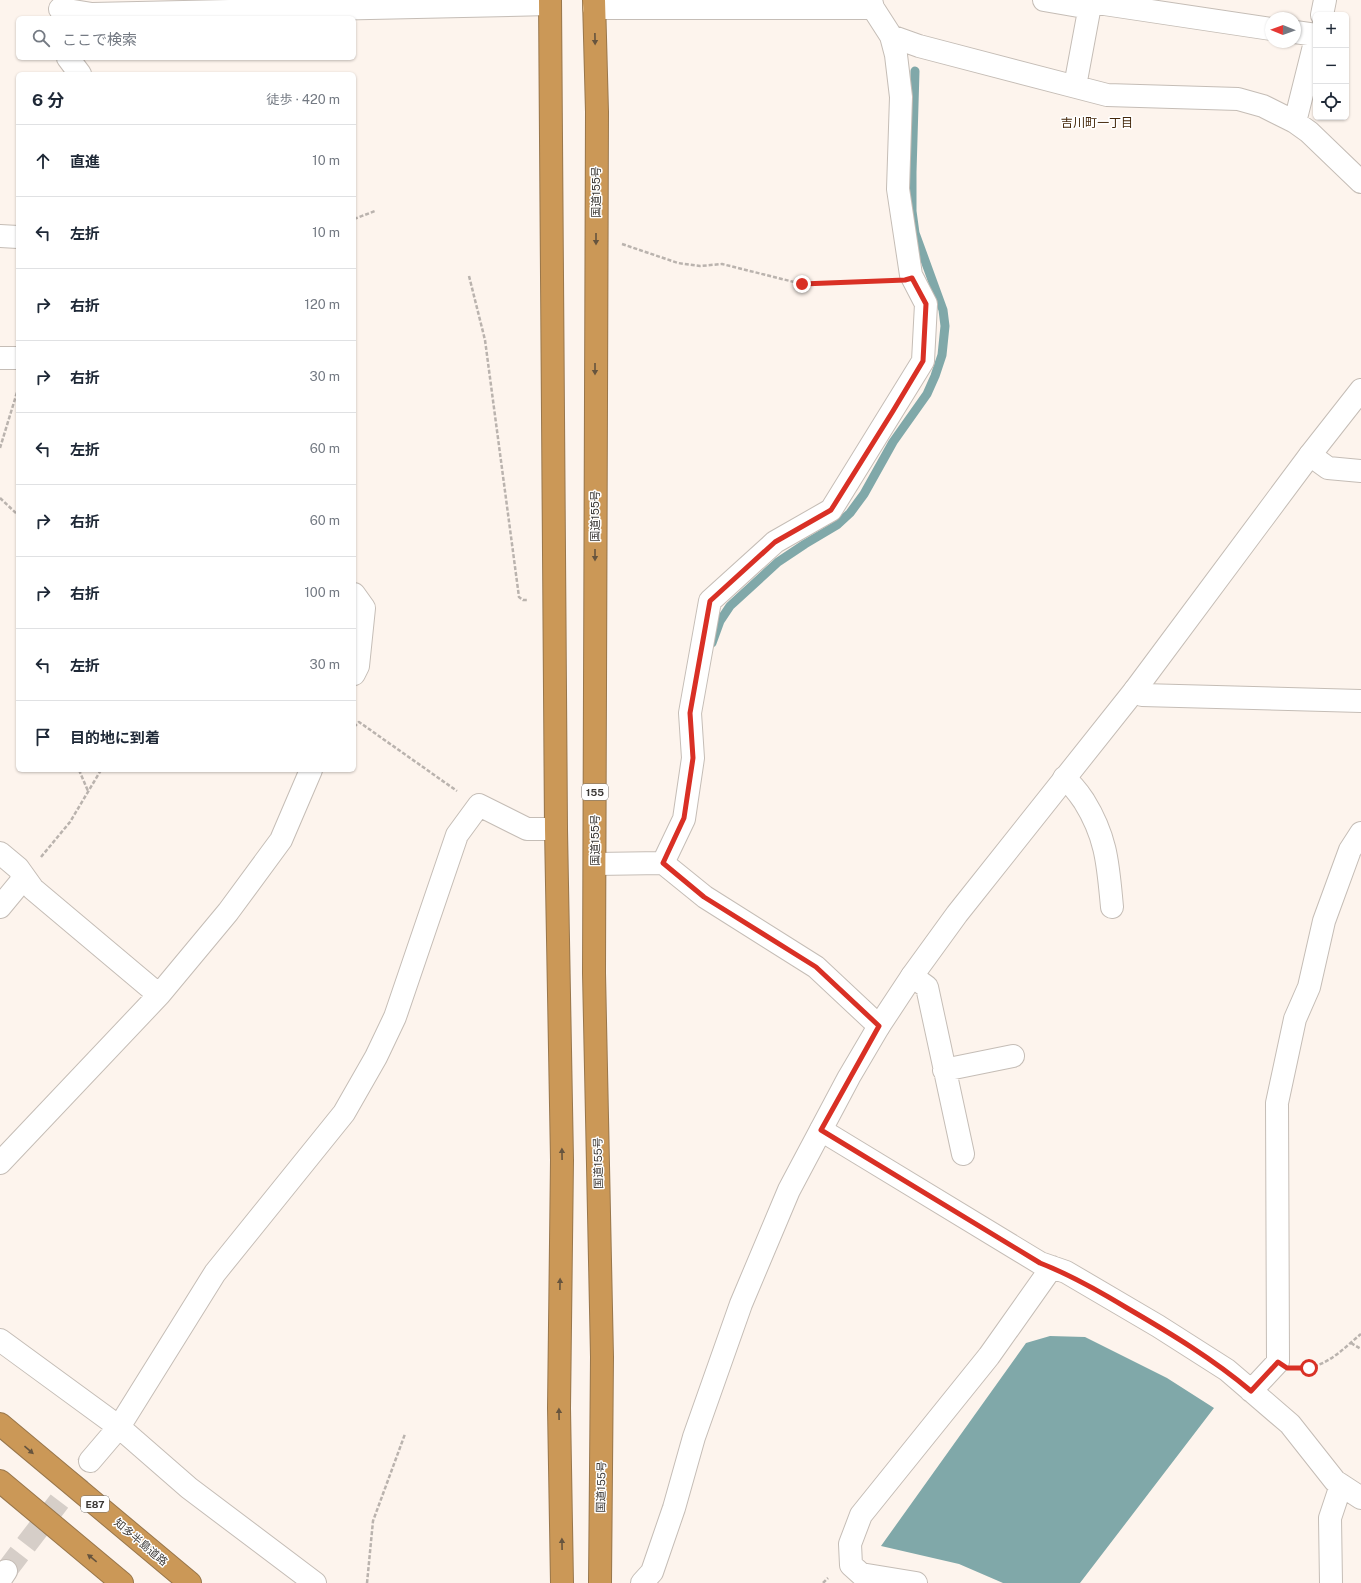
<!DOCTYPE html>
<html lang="ja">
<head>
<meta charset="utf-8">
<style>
	body { margin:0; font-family:"Public Sans","Noto Sans JP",sans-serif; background:#f2f2f3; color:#1f2937 }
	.controls { position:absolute; right:12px; top:12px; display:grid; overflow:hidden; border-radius:6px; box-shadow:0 1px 3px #0004 }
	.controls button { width:36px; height:36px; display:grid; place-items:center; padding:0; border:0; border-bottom:1px solid #e0e1e3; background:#fff; color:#1f2937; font:20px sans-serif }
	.compass { position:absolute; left:1265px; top:12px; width:36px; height:36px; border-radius:50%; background:#fff; box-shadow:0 1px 3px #0004; rotate:271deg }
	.stop { position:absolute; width:12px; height:12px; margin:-9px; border:3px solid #d93025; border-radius:50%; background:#fff }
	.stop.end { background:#d93025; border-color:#fff; box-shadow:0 1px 4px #0008 }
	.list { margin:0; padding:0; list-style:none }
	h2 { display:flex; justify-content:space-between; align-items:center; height:52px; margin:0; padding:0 16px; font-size:17px }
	h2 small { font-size:13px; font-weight:400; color:#747a83 }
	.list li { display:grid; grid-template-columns:26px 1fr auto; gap:12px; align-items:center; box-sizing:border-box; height:72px; padding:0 16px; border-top:1px solid #e0e1e3 }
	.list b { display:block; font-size:15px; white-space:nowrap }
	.list em { font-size:13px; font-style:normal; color:#747a83 }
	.icon { flex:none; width:22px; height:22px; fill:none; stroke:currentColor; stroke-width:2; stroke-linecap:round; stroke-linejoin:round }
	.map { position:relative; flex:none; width:1361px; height:1583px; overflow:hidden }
	.search { position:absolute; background:#fff; box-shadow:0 1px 3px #0004; left:16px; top:16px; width:340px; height:44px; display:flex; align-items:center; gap:10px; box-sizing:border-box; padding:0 14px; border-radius:6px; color:#747a83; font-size:15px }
	.panel { position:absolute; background:#fff; box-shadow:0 1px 3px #0004; left:16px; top:72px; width:340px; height:700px; border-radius:6px }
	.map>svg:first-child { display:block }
	.water { fill:#80a8a9 }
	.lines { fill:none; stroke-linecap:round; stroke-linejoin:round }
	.stream { stroke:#80a8a9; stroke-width:9 }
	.street-tunnel { stroke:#d6cec8; stroke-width:22; stroke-dasharray:22 11; stroke-linecap:butt }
	.street-casing { stroke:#c5bdb6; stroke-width:24 }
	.secondary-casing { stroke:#c5bdb6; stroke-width:24 }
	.highway-casing { stroke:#98764b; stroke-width:24 }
	.path { stroke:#bab3ae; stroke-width:2.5; stroke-dasharray:4 2; stroke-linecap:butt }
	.street { stroke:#fff; stroke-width:22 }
	.secondary { stroke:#fff; stroke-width:22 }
	.highway { stroke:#cb9857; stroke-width:22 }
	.oneway { fill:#66543e }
	.route { stroke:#d93025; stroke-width:5 }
	.labels { text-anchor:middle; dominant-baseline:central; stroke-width:3; stroke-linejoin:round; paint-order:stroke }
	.shield { fill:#fff; stroke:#757371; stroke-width:1 }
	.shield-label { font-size:10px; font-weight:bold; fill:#3a3734 }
	.street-label { font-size:11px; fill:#3a3734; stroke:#fff }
	.neighbourhood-label { font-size:12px; fill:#44270a; stroke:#fff }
</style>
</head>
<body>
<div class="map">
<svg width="1361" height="1583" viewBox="0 0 1361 1583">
	<rect width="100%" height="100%" fill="#fdf4ed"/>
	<path class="water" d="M1050 1336 1085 1337 1167 1378 1214 1408 1080 1583H1003L959 1564 881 1546 1026 1343Z"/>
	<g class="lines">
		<path class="stream" d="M712 643 720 621 730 606 778 562 805 544 837 525 850 513 864 494 893 442 927 394 935 376 942 355 945 326 943 310 915 233 912 211V172L915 71"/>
		<path class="street-tunnel" d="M6 1571 90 1461"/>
		<g class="street-casing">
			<path id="street" d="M1044 0 1090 8
				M1091 2 1271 29
				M594 8H873
				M60 9 92 14 550 4
				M1322 15 1325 0
				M1295 32 1316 35
				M891 36 919 46 1107 95 1238 99 1263 106 1295 122 1309 132 1361 182
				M68 58 80 74
				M1075 86 1091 0
				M1295 122 1316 38
				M0 236 18 237
				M0 358H18
				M1310 455 1328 468 1361 471
				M354 594 364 608 358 666 354 674
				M1135 690 1142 695 1361 701
				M1064 778C1073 785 1078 792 1084 801 1107 838 1108 865 1112 907
				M0 853 18 868 33 889 159 995
				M663 863 684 819 693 758 690 713 710 601 775 542 831 510 923 361 926 304 911 275 898 189 901 97 896 55 891 36 873 8 871 0
				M595 864 663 863 705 897 816 967 879 1026
				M0 907 24 878
				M912 976 927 987 963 1154
				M944 1070 1013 1056
				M821 1130 1040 1263 1066 1272 1158 1326 1227 1370 1290 1424 1335 1481 1361 1498
				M0 1163 159 995 228 912 281 840 311 770
				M0 1340 119 1427 189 1488 315 1583
				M1251 1391 1278 1362 1277 1103 1295 1019 1309 987 1324 921 1350 850 1361 833
				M90 1461 119 1427 215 1273 344 1113 376 1057 395 1017 457 835 479 805 527 829H556
				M0 1580 6 1571
				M916 1583 861 1574 851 1565 850 1544 861 1515 989 1356 1052 1267
				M1331 1583 1330 1518 1341 1485"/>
		</g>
		<g class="secondary-casing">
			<path id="secondary" d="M642 1583 652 1572 674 1508 694 1437 741 1304 789 1190 849 1077 879 1026 912 976 957 914 1135 690 1310 455 1361 390"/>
		</g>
		<g class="highway-casing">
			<path id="highway" d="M550 0 556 829 562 1160 559 1408 562 1583
				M594 0 597 112 594 973 602 1357 600 1583
				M0 1424 190 1583
				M0 1481 122 1583"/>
		</g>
		<path class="path" d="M354 219 375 211
			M622 244 678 263 700 266 722 264 802 284 886 281
			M469 276 485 340 519 597 523 600H528
			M0 448 18 389
			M0 498 18 515
			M354 727 359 722 457 791
			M79 770 88 791
			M41 857 70 822 101 770
			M1351 1343 1361 1349
			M1302 1368C1326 1368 1344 1348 1361 1334
			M367 1583 373 1521 405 1434
			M823 1583 828 1578"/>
		<use href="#street" class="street"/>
		<use href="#secondary" class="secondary"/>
		<use href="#highway" class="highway"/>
	</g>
	<defs><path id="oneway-solid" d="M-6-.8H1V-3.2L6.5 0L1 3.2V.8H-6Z"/></defs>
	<g class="oneway">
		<use href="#oneway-solid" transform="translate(595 39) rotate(89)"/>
		<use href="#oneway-solid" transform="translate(596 239) rotate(90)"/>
		<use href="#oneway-solid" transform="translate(595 369) rotate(90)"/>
		<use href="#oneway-solid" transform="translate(595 555) rotate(90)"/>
		<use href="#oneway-solid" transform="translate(562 1154) rotate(-91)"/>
		<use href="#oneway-solid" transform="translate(560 1284) rotate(-89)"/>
		<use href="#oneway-solid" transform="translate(559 1414) rotate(-91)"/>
		<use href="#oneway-solid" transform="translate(29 1450) rotate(41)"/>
		<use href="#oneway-solid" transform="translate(562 1544) rotate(-91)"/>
		<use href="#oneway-solid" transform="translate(92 1558) rotate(-141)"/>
	</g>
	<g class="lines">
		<path class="route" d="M802 284 905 280 912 278 926 304 923 361 893 411 831 510 775 542 710 601 690 713 693 758 684 818 663 863 704 897 816 967 879 1026 821 1130 1040 1263C1071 1275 1099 1291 1127 1308 1170 1333 1213 1359 1251 1391L1278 1362 1287 1368H1309"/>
	</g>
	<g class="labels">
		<g class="shield">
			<rect x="582" y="784" width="26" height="16" rx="3"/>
			<rect x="81" y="1496" width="28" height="16" rx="3"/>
		</g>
		<g class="shield-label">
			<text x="595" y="792">155</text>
			<text x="95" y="1504">E87</text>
		</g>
		<g class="street-label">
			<text transform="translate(596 192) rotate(-90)">国道155号</text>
			<text transform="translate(595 516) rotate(-90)">国道155号</text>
			<text transform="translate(595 840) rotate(-90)">国道155号</text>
			<text transform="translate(598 1163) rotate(-91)">国道155号</text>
			<text transform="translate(601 1487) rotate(-89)">国道155号</text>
			<text transform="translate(141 1542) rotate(40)">知多半島道路</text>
		</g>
		<g class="neighbourhood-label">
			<text x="1097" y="123">吉川町一丁目</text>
		</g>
	</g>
</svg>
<div class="controls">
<button>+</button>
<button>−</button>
<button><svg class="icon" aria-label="locate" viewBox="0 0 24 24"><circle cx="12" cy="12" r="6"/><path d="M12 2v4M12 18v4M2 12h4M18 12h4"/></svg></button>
</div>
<svg class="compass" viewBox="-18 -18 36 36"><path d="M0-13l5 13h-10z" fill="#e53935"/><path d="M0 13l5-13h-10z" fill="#747a83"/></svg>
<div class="stop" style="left:1309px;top:1368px"></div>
<div class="stop end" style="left:802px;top:284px"></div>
<div class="search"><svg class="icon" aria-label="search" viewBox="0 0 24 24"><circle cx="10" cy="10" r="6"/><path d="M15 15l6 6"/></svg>ここで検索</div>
<section class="panel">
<h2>6 分<small>徒歩 · 420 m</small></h2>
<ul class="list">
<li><svg class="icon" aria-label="ahead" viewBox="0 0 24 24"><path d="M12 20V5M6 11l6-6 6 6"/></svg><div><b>直進</b></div><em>10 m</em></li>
<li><svg class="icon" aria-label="left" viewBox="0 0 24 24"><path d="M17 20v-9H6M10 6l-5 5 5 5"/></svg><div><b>左折</b></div><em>10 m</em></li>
<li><svg class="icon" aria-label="right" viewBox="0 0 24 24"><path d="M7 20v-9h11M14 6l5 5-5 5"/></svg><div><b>右折</b></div><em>120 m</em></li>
<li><svg class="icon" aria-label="right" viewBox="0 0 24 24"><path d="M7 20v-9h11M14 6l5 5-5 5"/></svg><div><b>右折</b></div><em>30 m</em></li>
<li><svg class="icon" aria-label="left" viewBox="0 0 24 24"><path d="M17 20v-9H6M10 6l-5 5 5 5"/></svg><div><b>左折</b></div><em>60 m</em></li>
<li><svg class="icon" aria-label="right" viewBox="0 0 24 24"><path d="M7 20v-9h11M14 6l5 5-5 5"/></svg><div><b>右折</b></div><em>60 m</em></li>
<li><svg class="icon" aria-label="right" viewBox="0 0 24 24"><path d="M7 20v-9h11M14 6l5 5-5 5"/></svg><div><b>右折</b></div><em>100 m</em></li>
<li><svg class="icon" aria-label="left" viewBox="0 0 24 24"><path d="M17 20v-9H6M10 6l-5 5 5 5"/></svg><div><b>左折</b></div><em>30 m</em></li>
<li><svg class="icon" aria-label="arrive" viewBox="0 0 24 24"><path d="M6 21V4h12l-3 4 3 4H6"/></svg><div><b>目的地に到着</b></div></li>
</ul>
</section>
</div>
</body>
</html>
